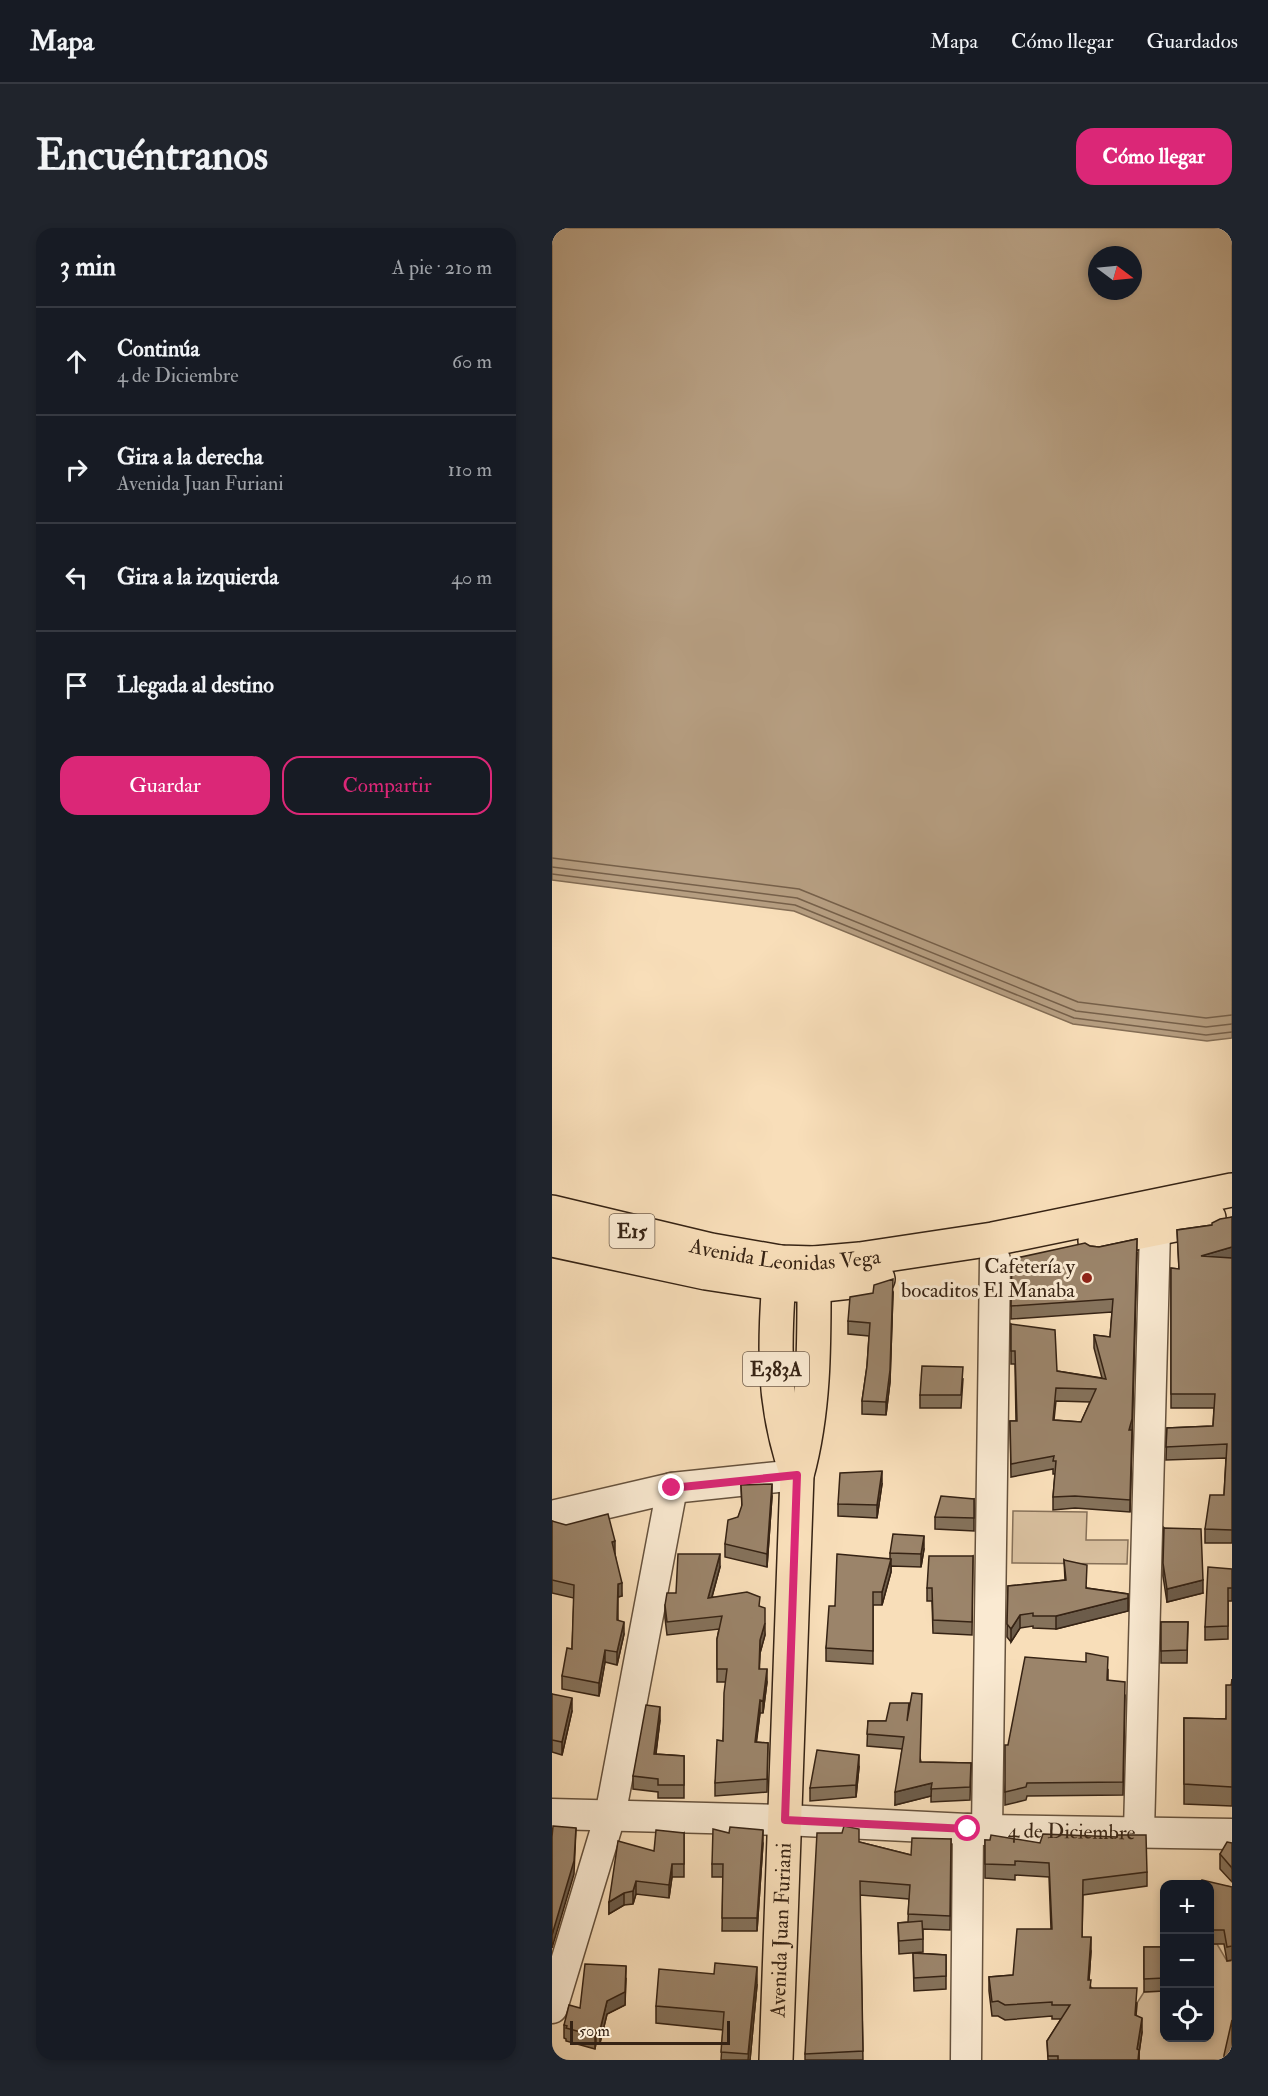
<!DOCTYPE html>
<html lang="es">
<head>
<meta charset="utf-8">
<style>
	body { margin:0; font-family:"IM FELL Double Pica",serif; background:#20242c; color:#f1f3f6 }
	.controls { position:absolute; right:18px; bottom:18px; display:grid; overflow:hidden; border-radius:12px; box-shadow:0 3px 9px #0003 }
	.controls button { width:54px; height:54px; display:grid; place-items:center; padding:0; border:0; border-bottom:2px solid #363941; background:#171b24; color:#f1f3f6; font:30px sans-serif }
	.compass { position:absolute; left:536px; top:18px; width:54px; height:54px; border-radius:50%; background:#171b24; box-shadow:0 3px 9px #0003; rotate:106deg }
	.scale { position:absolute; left:18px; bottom:15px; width:160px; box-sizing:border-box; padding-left:6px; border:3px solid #362314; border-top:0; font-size:16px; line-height:21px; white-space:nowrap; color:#362314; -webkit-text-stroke:4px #faead2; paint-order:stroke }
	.stop { position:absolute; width:18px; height:18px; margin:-14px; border:4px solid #db2777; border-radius:50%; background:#fff }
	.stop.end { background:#db2777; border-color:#fff; box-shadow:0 2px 6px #0008 }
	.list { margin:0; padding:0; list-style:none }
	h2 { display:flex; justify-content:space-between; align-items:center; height:78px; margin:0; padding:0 24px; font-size:26px }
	h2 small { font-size:20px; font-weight:400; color:#9ea1a6 }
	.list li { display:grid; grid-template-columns:39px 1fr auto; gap:18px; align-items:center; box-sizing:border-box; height:108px; padding:0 24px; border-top:2px solid #363941 }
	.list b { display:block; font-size:22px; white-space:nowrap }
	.list p { margin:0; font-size:20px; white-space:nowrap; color:#9ea1a6 }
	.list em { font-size:20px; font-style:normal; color:#9ea1a6 }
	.actions { display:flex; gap:12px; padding:18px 24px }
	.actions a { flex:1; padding:14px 0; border:2px solid #db2777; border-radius:18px; text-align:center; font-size:21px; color:#db2777 }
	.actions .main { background:#db2777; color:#fff }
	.icon { flex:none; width:33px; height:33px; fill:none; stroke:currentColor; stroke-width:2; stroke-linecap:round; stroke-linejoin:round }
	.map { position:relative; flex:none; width:680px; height:1832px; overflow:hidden; border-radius:18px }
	header { display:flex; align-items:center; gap:36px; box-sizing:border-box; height:84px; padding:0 30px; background:#171b24; border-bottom:2px solid #363941 }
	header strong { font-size:28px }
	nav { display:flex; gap:33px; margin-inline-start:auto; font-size:21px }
	.intro { display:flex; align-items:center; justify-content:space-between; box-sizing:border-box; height:144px; padding:0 36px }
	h1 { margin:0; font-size:42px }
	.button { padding:15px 27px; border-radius:18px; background:#db2777; color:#fff; font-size:21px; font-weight:700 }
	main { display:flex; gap:36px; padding:0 36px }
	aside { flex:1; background:#171b24; border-radius:18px; box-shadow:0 3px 9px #0003 }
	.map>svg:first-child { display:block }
	.green { fill:#d7be9d; stroke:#867058; stroke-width:1.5 }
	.water { fill:#b69e81; stroke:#836d55; stroke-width:1.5; fill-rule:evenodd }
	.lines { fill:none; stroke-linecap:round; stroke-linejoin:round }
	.shore { stroke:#76604a; stroke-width:1.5 }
	.minor-casing { stroke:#66523d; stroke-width:33 }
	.major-casing { stroke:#362314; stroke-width:36 }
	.highway-casing { stroke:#362314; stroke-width:36 }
	.minor { stroke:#faead2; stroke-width:30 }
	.major { stroke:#f8deb9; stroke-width:33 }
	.highway { stroke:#f8deb9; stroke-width:33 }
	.wall { fill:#85725b; stroke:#362314; stroke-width:1.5; fill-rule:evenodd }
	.shaded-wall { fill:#6c5c4a; stroke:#362314; stroke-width:1.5 }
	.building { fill:#9b846a; stroke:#362314; stroke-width:1.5; fill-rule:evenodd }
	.route { stroke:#db2777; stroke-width:8 }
	.poi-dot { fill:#8f2418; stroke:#faead2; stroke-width:2 }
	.labels { text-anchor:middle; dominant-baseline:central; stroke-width:6; stroke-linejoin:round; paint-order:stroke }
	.shield { fill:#faead2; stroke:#715f4d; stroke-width:1.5 }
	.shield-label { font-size:20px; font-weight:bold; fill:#362314 }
	.street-label { font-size:21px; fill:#362314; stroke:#faead2 }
	.poi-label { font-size:21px; fill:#362314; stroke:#faead2; text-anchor:end }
</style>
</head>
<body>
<header>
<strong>Mapa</strong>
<nav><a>Mapa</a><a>Cómo llegar</a><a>Guardados</a></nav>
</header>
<div class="intro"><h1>Encuéntranos</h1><a class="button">Cómo llegar</a></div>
<main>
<aside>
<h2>3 min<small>A pie · 210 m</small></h2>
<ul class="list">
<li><svg class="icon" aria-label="ahead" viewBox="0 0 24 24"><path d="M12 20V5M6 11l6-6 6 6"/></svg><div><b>Continúa</b><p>4 de Diciembre</p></div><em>60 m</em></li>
<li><svg class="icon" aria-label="right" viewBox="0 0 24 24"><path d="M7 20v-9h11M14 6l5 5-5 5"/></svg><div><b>Gira a la derecha</b><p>Avenida Juan Furiani</p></div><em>110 m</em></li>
<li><svg class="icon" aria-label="left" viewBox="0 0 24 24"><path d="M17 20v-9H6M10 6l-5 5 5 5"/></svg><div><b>Gira a la izquierda</b></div><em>40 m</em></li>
<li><svg class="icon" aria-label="arrive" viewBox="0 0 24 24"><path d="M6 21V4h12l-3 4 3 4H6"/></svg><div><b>Llegada al destino</b></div></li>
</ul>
<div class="actions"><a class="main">Guardar</a><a>Compartir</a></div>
</aside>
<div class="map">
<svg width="680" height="1832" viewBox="0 0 680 1832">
	<rect width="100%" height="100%" fill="#f8deb9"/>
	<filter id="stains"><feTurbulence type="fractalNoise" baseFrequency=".00333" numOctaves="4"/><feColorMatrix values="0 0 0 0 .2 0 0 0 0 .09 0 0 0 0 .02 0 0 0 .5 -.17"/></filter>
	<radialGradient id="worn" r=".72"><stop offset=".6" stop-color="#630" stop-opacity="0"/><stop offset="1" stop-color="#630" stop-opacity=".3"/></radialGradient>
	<path class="green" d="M461 1283 535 1284 534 1312H576L575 1336 460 1335Z
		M658 1716H665L675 1733H680V1832H576L583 1802 585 1775 592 1764 612 1763V1810H658Z"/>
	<path class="water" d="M0 0H680V810L655 813 521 796 242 683 0 652ZM545 27H581V63H545Z"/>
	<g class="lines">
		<path class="shore" d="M0 630 247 661 526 774 654 790 680 787
			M0 639 245 670 524 783 654 799 680 796
			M0 646 243 677 522 790 654 807 680 804"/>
		<g class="minor-casing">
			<g id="minor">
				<path d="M0 1288 120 1260 245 1247"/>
				<path id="s1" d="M0 1586 233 1592 435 1602 680 1606"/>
				<path d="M435 1602 443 1032"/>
				<path d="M587 1603 603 1002"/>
				<path d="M0 1780 58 1588 120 1260"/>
				<path d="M414 1832 416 1601"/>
			</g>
		</g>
		<g class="major-casing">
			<g id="major">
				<path d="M228 1034C223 1111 218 1171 245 1247"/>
				<path id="s2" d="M224 1832 245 1247C264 1178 262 1106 262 1035"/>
			</g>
		</g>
		<g class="highway-casing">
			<g id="highway">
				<path id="s3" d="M0 984 159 1022 228 1034 262 1035 308 1031 441 1011 680 962"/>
				<path d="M0 1012 154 1045 227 1056 262 1058 326 1051"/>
				<path d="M543 1013 657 990"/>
			</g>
		</g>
		<use href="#minor" class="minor"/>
		<use href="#major" class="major"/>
		<use href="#highway" class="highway"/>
	</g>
	<path class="wall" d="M680 989V1315H653V1301L672 1267 674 1230 614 1232 615 1200 661 1198 662 1180H619V1040L627 1041 625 1002 660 997Z
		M585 1011 578 1284 523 1280 501 1282V1269L503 1246H501V1241L459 1249 458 1193H464L463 1136H459V1096L505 1143 550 1150 542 1120V1107L558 1109 560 1084 459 1091 460 1031 538 1018 547 1019ZM504 1173 538 1174 529 1194 502 1192Z
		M341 1064 338 1154 334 1187 310 1186V1173L315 1138 317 1108 296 1106V1093Z
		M411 1151 409 1180H368V1167Z
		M330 1256 325 1290 286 1288V1276Z
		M189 1257 220 1268 215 1339 173 1329V1316L186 1289 190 1280Z
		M422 1271V1303L383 1301V1289Z
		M0 1293 63 1326 70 1368 66 1369V1392L72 1406 65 1437 53 1434 47 1468 10 1461V1448L20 1421 22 1370 0 1365Z
		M612 1300 651 1365 615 1374 611 1348Z
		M372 1321 369 1339 339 1338V1344L330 1377H321V1436L274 1433V1420L283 1378 338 1331V1325Z
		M421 1328 420 1407 381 1405 380 1373H375V1360Z
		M512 1332 535 1360 576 1366V1383L504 1401 481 1400V1398L468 1400 459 1414 455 1409 456 1358 513 1352Z
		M168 1339 160 1369 208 1379 213 1407 208 1425 207 1441 215 1454 211 1485H208L204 1514 216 1515 215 1564 163 1568V1555L171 1513 174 1454H165V1411L167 1401 115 1407 113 1390V1377L124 1365Z
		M680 1341V1373H676V1411L653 1412V1399Z
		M609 1394H636L635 1435H609Z
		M556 1442V1452L573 1467 571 1567 475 1568 474 1572 453 1577V1564L456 1517Z
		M680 1451V1578L632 1576V1490L674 1491Z
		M0 1466 20 1483 10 1527 0 1524Z
		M357 1482 369 1534 419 1535 418 1572 379 1574V1568L343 1577 350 1521 315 1518 316 1493H334Z
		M108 1492 104 1526 132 1528V1570H106V1564L81 1561V1548Z
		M307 1539 304 1569 258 1573V1560Z
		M132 1605V1649H120L117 1670 84 1666 81 1676 72 1677 57 1686V1674Z
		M177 1605 211 1615 205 1703H170L171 1649H160V1636Z
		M399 1611 398 1702 371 1701V1724L347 1726 346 1695 356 1694 357 1671 308 1667 311 1832H253V1826L307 1614 359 1627Z
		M433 1612 595 1644V1658L531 1667 530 1709 539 1723 537 1752 539 1760 585 1775 584 1788 590 1804 587 1825V1832H496L495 1813 509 1791H500V1788L453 1792 446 1788H440L437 1763V1749L461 1747 499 1701 497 1649 463 1647V1652L433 1650Z
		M680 1615V1654L668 1641V1626Z
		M657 1656 680 1659V1732L675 1733 672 1716H657Z
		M592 1719H612V1763L592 1764Z
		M361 1725 394 1727V1761L362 1763Z
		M74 1751 73 1777 55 1786 48 1815H44L43 1821 14 1813V1811L12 1810V1797L28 1780Z
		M205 1757 198 1832H169L171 1802 104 1795V1778Z"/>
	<path class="shaded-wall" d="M680 1019V1033L649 1028Z
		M585 1024 578 1284 580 1206 577 1215Z
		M341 1064 338 1154 334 1187V1174Z
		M330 1243V1256L325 1290V1277Z
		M220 1256V1268L215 1339V1326Z
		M372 1308V1321L369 1339V1326Z
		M63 1313V1326L60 1327V1314Z
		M168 1326V1339L156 1383V1370Z
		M339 1331V1344L330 1377V1364Z
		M651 1352V1365L615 1374V1361Z
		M70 1355V1368L66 1369V1356Z
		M576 1370V1383L504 1401V1388Z
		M468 1387V1400L459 1414V1401Z
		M72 1394V1406L65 1437V1424Z
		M213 1395V1407L208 1425 207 1454 208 1412Z
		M53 1422V1434L47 1468V1455Z
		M215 1441V1454L211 1485V1473Z
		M20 1470V1483L10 1527V1514Z
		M208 1472V1485L203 1527V1514Z
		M108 1479V1492L102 1539V1526Z
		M307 1527V1539L304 1569V1557Z
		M380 1555 379 1568 343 1577V1564Z
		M24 1600 22 1646 0 1720V1707Z
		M211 1602V1615L205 1703V1690Z
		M120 1636V1649L117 1670V1657Z
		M84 1653V1666L81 1676V1663Z
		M72 1665V1677L57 1686V1674Z
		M539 1709V1723L536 1766V1752Z
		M74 1738 73 1777 55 1786 48 1815V1802L55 1773Z
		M205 1739V1757L198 1832H196Z
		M590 1790V1804L587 1825V1832H586L585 1821Z
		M44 1802V1815L43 1821V1808Z"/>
	<path class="building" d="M680 989V1019L649 1028 680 1030V1302L653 1301 658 1267H672L675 1216 614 1219 615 1200 661 1198 663 1166H619V1040L627 1041 625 1002 660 997V995L668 991Z
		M585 1011 580 1191 577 1202H580L578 1272 523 1268 501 1269 504 1233H501L502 1228 459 1236 458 1193H465L463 1123H459V1096L503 1102 505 1143 554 1151 542 1107 558 1109 561 1071 459 1078 460 1031 533 1015 538 1018 547 1019ZM504 1160 544 1161 529 1194 501 1192Z
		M341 1051 338 1142 334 1174 310 1173 315 1138 318 1095 296 1093 298 1069 321 1065 322 1057Z
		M370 1138 411 1139 409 1167H368Z
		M330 1243 325 1277 286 1276 288 1245Z
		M220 1256 215 1326 173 1316 176 1292 186 1289 190 1277 189 1257Z
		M389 1268 422 1271V1290L383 1289Z
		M56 1286 63 1313 60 1314 70 1355 66 1356 65 1392 72 1394 65 1424 53 1422 47 1455 10 1448 15 1420 20 1421 22 1357 0 1352V1293L14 1297Z
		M612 1300 649 1301 651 1352 615 1361 611 1335Z
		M341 1306 372 1308 369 1326 338 1325Z
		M126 1326H168L156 1370 195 1364 208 1369 207 1378 213 1380V1395L208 1412 207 1441H215L211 1473 208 1472 203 1514 216 1515 215 1551 163 1555 165 1512 171 1513 172 1465 175 1441H165V1411L170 1388 115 1394 113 1377 115 1365H124Z
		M285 1326 339 1331 330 1364H321V1423L274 1420 277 1378H283Z
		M377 1328H421L420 1394 381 1392 380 1360H375Z
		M512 1332 535 1337 534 1360 576 1366V1370L504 1388H481V1385L468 1387 459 1401 455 1396 456 1358 514 1352Z
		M656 1339 680 1341V1360H676V1398L653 1399Z
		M609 1394H636L635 1422 609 1423Z
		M534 1425 556 1429 555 1452 573 1454 571 1554 475 1555 474 1559 453 1564V1517H456L473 1429 534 1434Z
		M680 1451V1559L632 1556V1490L674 1491V1457H680Z
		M360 1465 370 1466 368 1534 419 1535 418 1559 379 1561 380 1555 343 1564 352 1509 315 1506 316 1493H334L338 1475H357L355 1493Z
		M0 1466 20 1470 10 1514 0 1512Z
		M94 1477 108 1479 102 1526 132 1528V1557H106V1551L81 1548Z
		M265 1522 307 1527 304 1557 258 1560Z
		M1 1598 24 1600 22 1633 0 1707V1609Z
		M292 1598 307 1601V1614L359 1627 360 1610 399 1611 398 1688 356 1686 358 1657 308 1653 311 1823 253 1826 265 1605H290Z
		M178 1599 211 1602 205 1690H170L171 1636H160L161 1601 177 1605Z
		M104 1602 132 1605V1636H120L117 1657 84 1653 81 1663 72 1665 57 1674 66 1613 102 1623Z
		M491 1606 565 1609V1607H594L595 1644 531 1652 530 1709H539L536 1752H539L538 1760H585L583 1787 590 1790 585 1821 587 1822 586 1832H506V1828H496L495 1813 518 1777H500V1774L453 1777 446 1773 440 1774 437 1749 461 1747 465 1701H500L497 1635 463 1633V1637L433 1636V1612H438L439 1607 488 1615Z
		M675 1614 680 1615V1640L668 1626Z
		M650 1652 680 1659V1718L675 1719 672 1702H657V1656H649Z
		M370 1693 371 1711 347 1713 346 1695Z
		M592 1719H612V1750L592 1751Z
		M361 1725 394 1727V1748L362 1750Z
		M163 1735 205 1739 196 1826 169 1824 172 1784 104 1778 107 1741 162 1746Z
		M33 1736 74 1738 73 1764 55 1773 48 1802H44L43 1808 14 1800 15 1798 12 1797 17 1777 28 1780Z
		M680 1792V1832H672V1827Z"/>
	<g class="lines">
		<path class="route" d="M120 1260 245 1247 233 1592 416 1601"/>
	</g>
	<circle class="poi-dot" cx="535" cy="1050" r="6"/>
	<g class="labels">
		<g class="shield">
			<rect x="57.5" y="986" width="45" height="34" rx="4.5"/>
			<rect x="191" y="1124" width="66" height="34" rx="4.5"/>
		</g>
		<g class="shield-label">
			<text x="80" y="1003">E15</text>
			<text x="224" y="1141">E383A</text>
		</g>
		<g class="street-label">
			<text stroke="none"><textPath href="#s3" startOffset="238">Avenida Leonidas Vega</textPath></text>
			<text stroke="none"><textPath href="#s1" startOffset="520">4 de Diciembre</textPath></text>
			<text stroke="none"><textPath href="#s2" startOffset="130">Avenida Juan Furiani</textPath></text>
		</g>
		<g class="poi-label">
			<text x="523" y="1038">Cafetería y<tspan x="523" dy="24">bocaditos El Manaba</tspan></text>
		</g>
	</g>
	<rect width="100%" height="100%" filter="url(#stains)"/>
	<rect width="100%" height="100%" fill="url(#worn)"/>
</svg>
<div class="controls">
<button>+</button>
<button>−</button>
<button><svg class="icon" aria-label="locate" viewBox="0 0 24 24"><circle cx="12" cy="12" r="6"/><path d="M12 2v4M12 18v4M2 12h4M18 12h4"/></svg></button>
</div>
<svg class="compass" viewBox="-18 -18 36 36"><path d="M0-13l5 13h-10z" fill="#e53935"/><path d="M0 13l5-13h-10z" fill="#9ea1a6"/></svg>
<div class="scale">50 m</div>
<div class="stop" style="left:416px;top:1601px"></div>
<div class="stop end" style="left:120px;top:1260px"></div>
</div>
</main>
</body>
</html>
